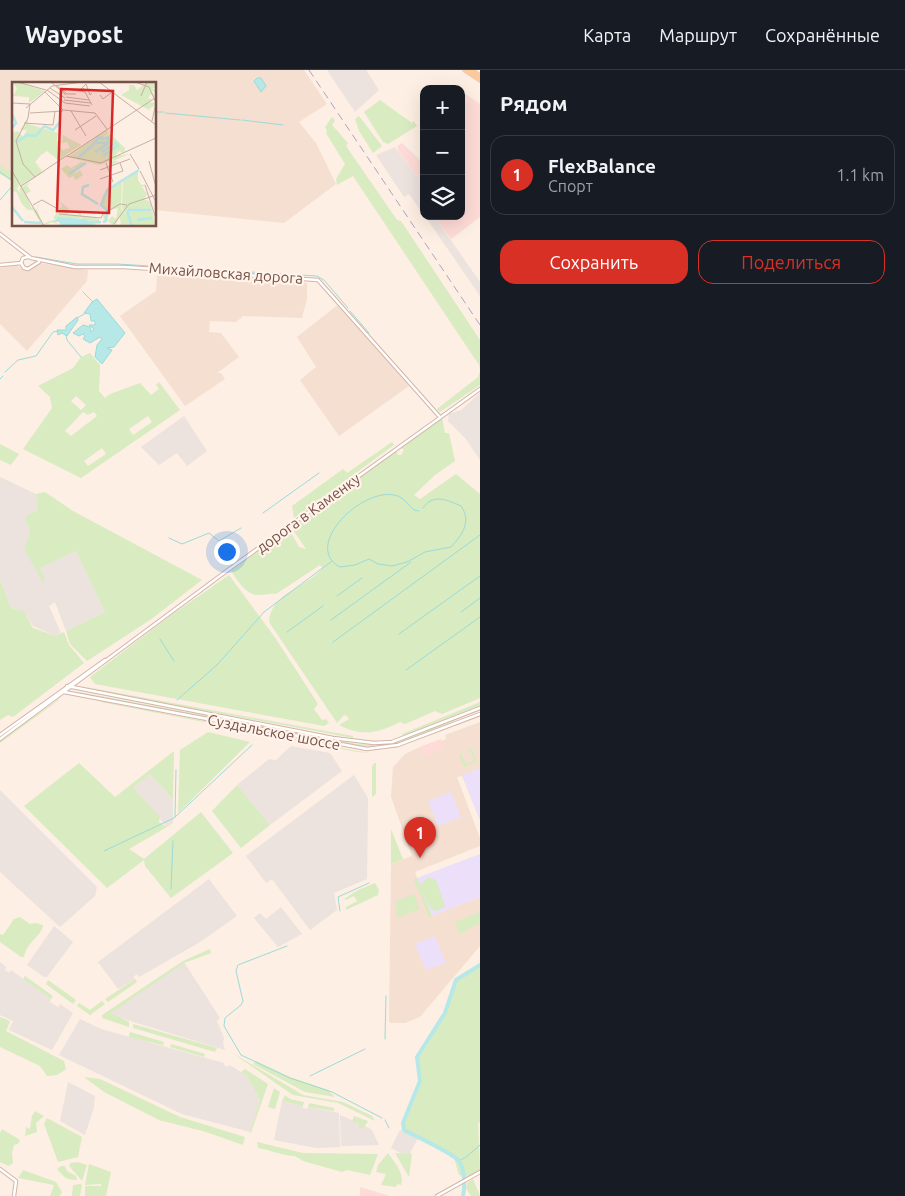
<!DOCTYPE html>
<html lang="ru">
<head>
<meta charset="utf-8">
<style>
	body { margin:0; font-family:Ubuntu,sans-serif; background:#242831; color:#f1f3f6 }
	.controls { position:absolute; right:15px; top:15px; display:grid; overflow:hidden; border-radius:10px; box-shadow:0 5px 20px #0002 }
	.controls button { width:45px; height:45px; display:grid; place-items:center; padding:0; border:0; border-bottom:1px solid #363941; background:#171b24; color:#f1f3f6; font:25px sans-serif }
	.you { position:absolute; left:226px; top:481px; width:18px; height:18px; margin:-12px; border:4px solid #fff; border-radius:50%; background:#1a73e8; box-shadow:0 0 0 8px #1a73e833 }
	.badge { display:grid; place-items:center; width:32px; height:32px; border-radius:50%; background:#d93025; color:#fff; font-size:16px; font-weight:700 }
	.pin { position:absolute; translate:-50% -41px; filter:drop-shadow(0 1px 2px #0008) }
	.pin::after { content:''; position:absolute; top:26px; width:18px; height:15px; background:inherit; clip-path:polygon(0 0,100% 0,50% 100%) }
	.list { margin:0; padding:0; list-style:none }
	h2 { display:flex; justify-content:space-between; align-items:center; height:65px; margin:0; padding:0 20px; font-size:21px }
	h2 small { font-size:16px; font-weight:400; color:#9ea1a6 }
	.list li { display:grid; grid-template-columns:32px 1fr auto; gap:15px; align-items:center; box-sizing:border-box; height:80px; margin:0 10px 10px; padding:0 10px; border:1px solid #363941; border-radius:15px }
	.list b { display:block; font-size:19px; white-space:nowrap }
	.list p { margin:0; font-size:16px; white-space:nowrap; color:#9ea1a6 }
	.list em { font-size:16px; font-style:normal; color:#9ea1a6 }
	.actions { display:flex; gap:10px; padding:15px 20px }
	.actions a { flex:1; padding:11px 0; border:1px solid #d93025; border-radius:15px; text-align:center; font-size:18px; color:#d93025 }
	.actions .main { background:#d93025; color:#fff }
	.icon { flex:none; width:28px; height:28px; fill:none; stroke:currentColor; stroke-width:2; stroke-linecap:round; stroke-linejoin:round }
	.map { position:relative; flex:none; width:480px; height:1126px; overflow:hidden }
	header { display:flex; align-items:center; gap:30px; box-sizing:border-box; height:70px; padding:0 25px; background:#171b24; border-bottom:1px solid #363941 }
	header strong { font-size:24px }
	nav { display:flex; gap:28px; margin-inline-start:auto; font-size:18px }
	main { display:flex }
	aside { flex:1; background:#171b24 }
	.map>svg:first-child { display:block }
	.residential { fill:#f5dfd1 }
	.commercial { fill:#fedbd6 }
	.industrial { fill:#ece2de }
	.education { fill:#ecdff9 }
	.green { fill:#d9ebc0; fill-rule:evenodd }
	.water { fill:#b6e8e7; stroke:#9cdada }
	.lines { fill:none; stroke-linecap:round; stroke-linejoin:round }
	.stream { stroke:#9cdada; stroke-width:1 }
	.river { stroke:#b6e8e7; stroke-width:4 }
	.secondary-casing { stroke:#d4b5a9; stroke-width:4.5 }
	.primary-casing { stroke:#d9cecc; stroke-width:5.5 }
	.secondary { stroke:#fff; stroke-width:2.5 }
	.primary { stroke:#ffc898; stroke-width:4 }
	.rail { stroke:#afa1c7; stroke-width:1; stroke-dasharray:8 5; stroke-linecap:butt }
	.labels { text-anchor:middle; dominant-baseline:central; stroke-width:4.5; stroke-linejoin:round; paint-order:stroke }
	.street-label { font-size:15px; fill:#765148; stroke:#fff3ea }
	.inset-river { fill:none; stroke:#b6e8e7; stroke-width:2.5 }
	.inset-road { fill:none; stroke:#c7b0a5; stroke-width:1 }
	.view { fill:#d62828; fill-opacity:0.15; stroke:#d62828; stroke-width:2.5 }
	.inset-edge { fill:none; stroke:#765148; stroke-width:2.5 }
</style>
</head>
<body>
<header>
<strong>Waypost</strong>
<nav><a>Карта</a><a>Маршрут</a><a>Сохранённые</a></nav>
</header>
<main>
<div class="map">
<svg width="480" height="1126" viewBox="0 0 480 1126">
	<rect width="100%" height="100%" fill="#fdefe3"/>
	<path class="residential" d="M0 0H304L327 34 299 52 316 73 336 114 284 153 155 140V14H14V110L0 99Z
		M39 193 88 200 87 211 27 281 0 254V198L17 195 25 200H30Z
		M157 204 307 213V229L302 248 243 246 236 252 210 251 209 262 221 263 239 287 217 303H221L225 309 185 336 120 246 156 221Z
		M339 234 409 316 339 366 300 310 316 297 297 267Z
		M480 652V750L462 706 457 707 480 768V776L415 802 432 846 480 827V876L420 947 405 953H391L389 952 391 794 412 786 391 727 393 697 405 684 420 677 424 686 444 678 442 671 446 669 445 665Z"/>
	<path class="commercial" d="M461 21 480 34V147L451 169 434 146H461Z
		M402 73 422 92 424 91V116L398 80 397 76Z
		M441 669 445 678 424 686 420 677Z
		M360 1117 390 1126H360Z"/>
	<path class="industrial" d="M327 0H366L379 20 355 42Z
		M395 77 424 116V145L409 124 404 127 376 85Z
		M425 146H434L480 212V226Z
		M480 323V390L466 369 448 351 449 344 461 340Z
		M184 346 207 381 187 396 177 383 159 395 141 377Z
		M0 407 36 424 38 440 24 447 30 460 24 479 40 498 76 481 105 542 66 561 55 532 49 536 61 563 55 566 33 556 24 541 11 538 0 509Z
		M291 676 330 683 342 701 270 755 237 715 269 689 276 690Z
		M150 704 173 729V753L167 757 133 718Z
		M354 705 368 728 367 809 334 823 337 840 310 860 272 809 266 813 246 786Z
		M0 720 97 817 95 826 60 857 0 802Z
		M209 809 237 846 200 872 139 907 137 904 133 907 135 909 118 919 98 892Z
		M281 837 302 864 278 877 254 848 260 843 266 849Z
		M54 856 73 872 47 907H44L27 895Z
		M0 892 6 897 5 900 9 903 11 900 51 929 50 932 58 937 60 934 73 943 52 980 9 960 13 951 0 945Z
		M184 892 220 948 217 951 224 968 223 973 225 980 107 944Z
		M80 949 101 959 224 993 225 996 228 997V995L233 997 247 1006 260 1030 250 1062 182 1044 59 985Z
		M68 1012 95 1026 94 1037 85 1065 60 1051Z
		M282 1031 303 1036V1038L307 1039 308 1037 339 1043 340 1077 316 1078 274 1070Z
		M340 1045 359 1053 364 1058 365 1056 372 1060 379 1075 341 1076Z
		M400 1060 418 1068 408 1087 391 1078Z"/>
	<path class="education" d="M480 698V750L462 705Z
		M451 722 461 747 438 756 428 731Z
		M480 784V827L432 846 417 808Z
		M435 866 446 893 426 900 415 874Z"/>
	<path class="green" d="M380 30 412 53 414 51 417 56 388 74 383 72 364 42Z
		M359 46 382 76 373 83 359 61 355 49Z
		M332 47 335 50 332 55 348 73 346 76 397 150 401 151 480 270V300L479 295 353 106 337 115 336 109 345 94 326 63 327 61 325 57Z
		M0 95 14 105V112L0 104Z
		M90 283 100 295 99 321 105 328 110 324 140 313 151 325 159 319 156 315 159 312 180 340 81 408 23 379 52 338 50 327 38 316 73 298 81 287ZM76 326 86 335 81 340 71 331ZM83 342 88 345 94 342 97 346 71 366 65 361ZM148 346 152 352 133 365 129 359ZM102 378 106 384 88 396 84 391Z
		M480 301V315L440 342 437 339 478 307Z
		M442 347 445 363H449L455 391 435 405 414 425 420 429 456 404 480 424V628L442 644 435 641 405 654 400 652C379 663 361 667 339 655L349 649 347 646 344 645 337 653 269 552C271 522 305 519 323 498L320 495 276 524C269 523 266 525 259 525 247 526 237 510 231 501L289 459 299 477 306 479 291 457 396 380 398 385H401L404 380 400 377Z
		M392 372 394 375 294 448 292 436 343 399 347 403Z
		M0 374 19 384 11 395 0 390Z
		M45 422 73 441 202 510 150 550 87 591 70 574 66 561 105 542 76 481 40 498 45 510 42 511 24 479 30 460 24 447 38 440 36 424Z
		M229 505 276 569 318 634 314 639 322 650 326 649 329 653 324 656 95 614 90 607 170 546Z
		M0 509 11 538 24 541 33 558 55 566 64 562 69 575 84 593 13 647 8 645 0 650Z
		M86 617 353 666V668L114 624Z
		M79 622 357 674 374 675V677L357 676 77 623Z
		M59 629V630L0 673V671Z
		M101 631 357 681 373 683 357 682 101 632Z
		M480 632V636L403 666 402 664Z
		M480 640 402 673 393 675V673Z
		M208 662 250 672 178 743 180 680Z
		M472 678 477 692 464 697 459 685 464 683 462 685 466 694 474 691 470 681H466Z
		M174 681 173 729 150 704 133 718 160 747 159 752 167 757 129 779 144 789 201 742 233 783 171 828 145 796 144 790 107 818 24 736 79 693 115 727Z
		M374 693H376V724L372 727V697Z
		M237 715 270 755 241 778 212 741Z
		M391 759 403 789 391 794Z
		M428 807 436 810 445 836 437 841 431 839 422 821 432 846 429 847 414 810 417 808 420 815Z
		M375 813 379 820 378 825 346 840V837L357 831 354 826 346 830 344 829 358 820Z
		M414 824 420 839 397 848 396 831Z
		M480 842V853L459 864 455 852Z
		M20 847 30 854 36 853 43 855C42 866 27 871 24 887H21L0 872V864L3 865 14 849Z
		M210 879 211 883 184 893 111 943 129 952V957L102 948V945L183 891Z
		M480 896V1052L478 1053 480 1100 467 1107 459 1105 454 1088 404 1060 405 1053 422 1011 418 989 446 944 456 911Z
		M25 906 53 926 51 929 23 909Z
		M135 909 137 912 108 932 105 929Z
		M48 910 76 930 73 934 46 914Z
		M102 931 105 934 90 945 77 936 79 933 90 940Z
		M0 947 10 951 6 961 64 991 66 999 57 1005 47 1006 40 996 0 977Z
		M133 954 217 978 215 982 133 958Z
		M130 962 164 972 163 977 162 975 129 967Z
		M171 974 205 984 204 987 170 977Z
		M231 982 303 1025 343 1032 372 1046 375 1051 338 1033 293 1025Z
		M256 991 290 1007 328 1020 335 1027 305 1022 253 994Z
		M245 999 268 1014 251 1063 250 1062 260 1030 247 1006 241 1002Z
		M84 1007 100 1009 180 1047 245 1067 243 1075 203 1061 159 1050 104 1022Z
		M274 1018 280 1022 275 1039 268 1037Z
		M285 1025 290 1029 304 1032 303 1036 282 1031Z
		M309 1033 334 1038V1041L308 1037Z
		M35 1041 44 1046 36 1053 37 1062 25 1066 26 1057 30 1059 32 1046Z
		M354 1046 368 1051 364 1058H359V1053L352 1051Z
		M47 1048 82 1067 78 1087 58 1092 44 1054Z
		M2 1059 20 1070 18 1074 14 1075 12 1083 13 1093 9 1096 0 1092V1063Z
		M257 1072 303 1083 378 1084 370 1105 347 1100 342 1102 303 1091 295 1086C283 1086 271 1080 258 1078Z
		M408 1082 412 1084 409 1107 395 1083 407 1084Z
		M388 1083C394 1092 405 1103 401 1115L397 1114 396 1117 381 1115 386 1104 376 1102 378 1095Z
		M78 1092 87 1095 82 1111 69 1096 70 1093Z
		M89 1094 111 1102 106 1126H85V1116H101V1114L85 1115Z
		M61 1096H65L67 1101 76 1106 77 1110C66 1110 64 1107 57 1099Z
		M23 1100 56 1112 62 1122 60 1126H50L54 1115 18 1108Z
		M473 1109 480 1126H471L466 1118 467 1113Z
		M80 1114 82 1115 80 1126H72L73 1115Z"/>
	<path class="water" d="M257 8H261L266 16 261 22 254 11Z
		M97 229 125 263 114 277 107 278 112 280 102 294 95 287 97 275 102 269 100 267 90 273 83 269 85 266 83 264 79 266 73 263 83 255 90 257 91 262 94 259 89 255H95V251H91L90 244 84 243 92 232Z
		M77 247 78 250 67 266 62 263 58 265 57 260H66V256Z"/>
	<g class="lines">
		<path class="stream" d="M157 42H163
			M165 43 240 50
			M242 50 283 55
			M0 102 14 112
			M0 130 14 114
			M36 187 77 194H117L317 206 324 210 348 238
			M83 222 93 232
			M350 241 369 263
			M77 248 86 243
			M66 265 67 270 81 287
			M5 302 18 290 36 286 53 262 58 261
			M0 309 3 306
			M419 441 414 440C410 436 405 430 400 427 367 411 300 476 340 497L355 495 369 489 378 494 392 496 407 492 425 482 451 477C462 465 472 452 461 436 447 430 433 423 423 438
			M263 443 319 403
			M169 468 182 474 209 463 219 471 241 458
			M337 526 362 508
			M461 542 480 528
			M331 550 411 492
			M287 562 323 536
			M399 564 480 506
			M160 569 174 591
			M333 572 480 465
			M406 600 480 547
			M177 630 217 595 264 542 332 491
			M175 747 176 700
			M104 781 174 748 252 675
			M171 819 173 771
			M340 841 338 827 369 813
			M287 876 238 895 236 901 243 931 241 935 225 948 224 956 241 985 290 1008 332 1022 382 1048
			M385 969 386 926
			M310 1006 365 979
			M385 1050 389 1058
			M465 1088 480 1075
			M459 1091 464 1088"/>
		<path class="river" d="M463 1126C465 1116 465 1100 459 1091 453 1083 415 1066 404 1060L403 1053 420 1011 417 987 445 943 456 910 480 895"/>
		<g class="secondary-casing">
			<path id="secondary" d="M0 164 31 188 75 197H124L318 210 439 346
				M21 193 24 198 28 199 39 192
				M21 193 23 188 28 187
				M0 195 21 193
				M67 616 333 668 374 673 392 672 480 638
				M64 622 367 679 398 675 480 644
				M0 665 105 590
				M0 669 228 500 480 319
				M0 1099 16 1111 14 1126
				M437 1126 480 1102"/>
		</g>
		<g class="primary-casing">
			<path id="primary" d="M465 0 480 10
				M471 0 480 6"/>
		</g>
		<use href="#secondary" class="secondary"/>
		<use href="#primary" class="primary"/>
		<path class="rail" d="M309 0 480 255"/>
	</g>
	<g class="labels">
		<g class="street-label">
			<text transform="translate(226 203) rotate(4)">Михайловская дорога</text>
			<text transform="translate(308 443) rotate(-36)">дорога в Каменку</text>
			<text transform="translate(274 662) rotate(11)">Суздальское шоссе</text>
		</g>
	</g>
	<g transform="translate(12 12)">
		<rect width="144" height="144" fill="#fdefe3"/>
		<path d="M0 0H4L33 9 17 21V15L0 14V9L2 13 5 6ZM135 0H144V6H140L144 8V11L139 8 144 16 139 12 136 16 140 17 135 21 144 20V33L143 34V23L137 27 139 29 109 13 117 8V3H122L125 8ZM16 37V42L46 51 45 58 50 68 58 66 55 60 50 61 51 53 69 63 46 78 35 69 29 73 23 80 30 89 28 91 34 89 9 104 8 101 5 107 9 112 7 107 19 100 15 104 19 109 14 112 19 125 24 128 28 120 25 128 31 142 40 138 49 144 40 140 30 144 21 128H16L10 122 4 109 0 111V51L6 49 11 55 15 48H8ZM95 47 97 51 92 55 98 52 113 66 112 71 107 69 103 74 117 72 101 79H107L97 85 99 79 87 83 56 75ZM69 80 73 81 65 88 61 85 64 90 61 93 68 88 71 93 64 98 61 94 57 96 49 87 55 83 59 86ZM126 89V98L129 103 134 102 130 105 135 112 132 117 138 120 144 144H109L108 135 102 144 96 139 100 134 104 137 106 126 96 129V138L92 139 91 132 96 131 89 124 90 116 95 108 110 97 109 127 115 133 110 126 111 97ZM49 120 57 127 56 132 65 133 69 129V133L87 137V141H80L88 144 78 142 69 136 41 137 47 126 53 130 47 126 50 125Z" fill="#d9ebc0"/>
		<path d="M47 135 73 137 84 144H49L47 140H40Z" fill="#b6e8e7"/>
		<path class="inset-river" d="M0 32 4 41 0 46M32 44 41 48 48 40M93 57 87 55 82 61H96L97 56H93M5 60 15 53 24 54 32 44M83 70 100 59M90 70 105 60M91 74 107 63M66 76 82 62M57 92 74 81M77 103 71 105 70 112 86 122M0 125 11 139M116 128H139M115 129 120 144M125 138 140 136M12 140 29 141M91 140 94 139 95 128 89 123 95 108 127 88M74 141 89 140"/>
		<path class="inset-road" d="M5 0 34 8M39 0 54 13M87 0 144 43M123 0 137 5 144 21M44 3 55 12H64M38 6 53 16M71 6 80 23M54 7 73 10M35 8 53 21 78 24M67 9 74 2 78 13 80 11M33 10 51 28 83 31 95 47M88 13 91 17 100 10M129 14 135 0M54 15 77 18M52 18 79 21M0 21 18 22M18 22 16 36 4 59 11 82 23 95M14 26 40 4 71 0M59 29 74 54M18 31 51 29M140 39 144 21M12 41 41 43 43 29M63 48 84 34M118 72 127 87M55 74 143 16M137 79 144 105M94 81 101 100M88 88 118 77M0 89 32 144M128 89 144 120M88 97 111 89 108 81M133 103 144 137M8 105 54 74 89 81 144 56M21 123 30 118 46 127M47 132 89 136 91 132 108 122 115 123M102 142 117 122 144 113"/>
		<path class="view" d="M49 7 101 9 97 131 45 129Z"/>
		<rect width="144" height="144" class="inset-edge"/>
	</g>
</svg>
<div class="controls">
<button>+</button>
<button>−</button>
<button><svg class="icon" aria-label="layers" viewBox="0 0 24 24"><path d="M12 4l9 5-9 5-9-5zM3 14l9 5 9-5"/></svg></button>
</div>
<div class="you"></div>
<div class="pin badge" style="left:420px;top:788px">1</div>
</div>
<aside>
<h2>Рядом<small></small></h2>
<ul class="list">
<li><span class="badge">1</span><div><b>FlexBalance</b><p>Спорт</p></div><em>1.1 km</em></li>
</ul>
<div class="actions"><a class="main">Сохранить</a><a>Поделиться</a></div>
</aside>
</main>
</body>
</html>
